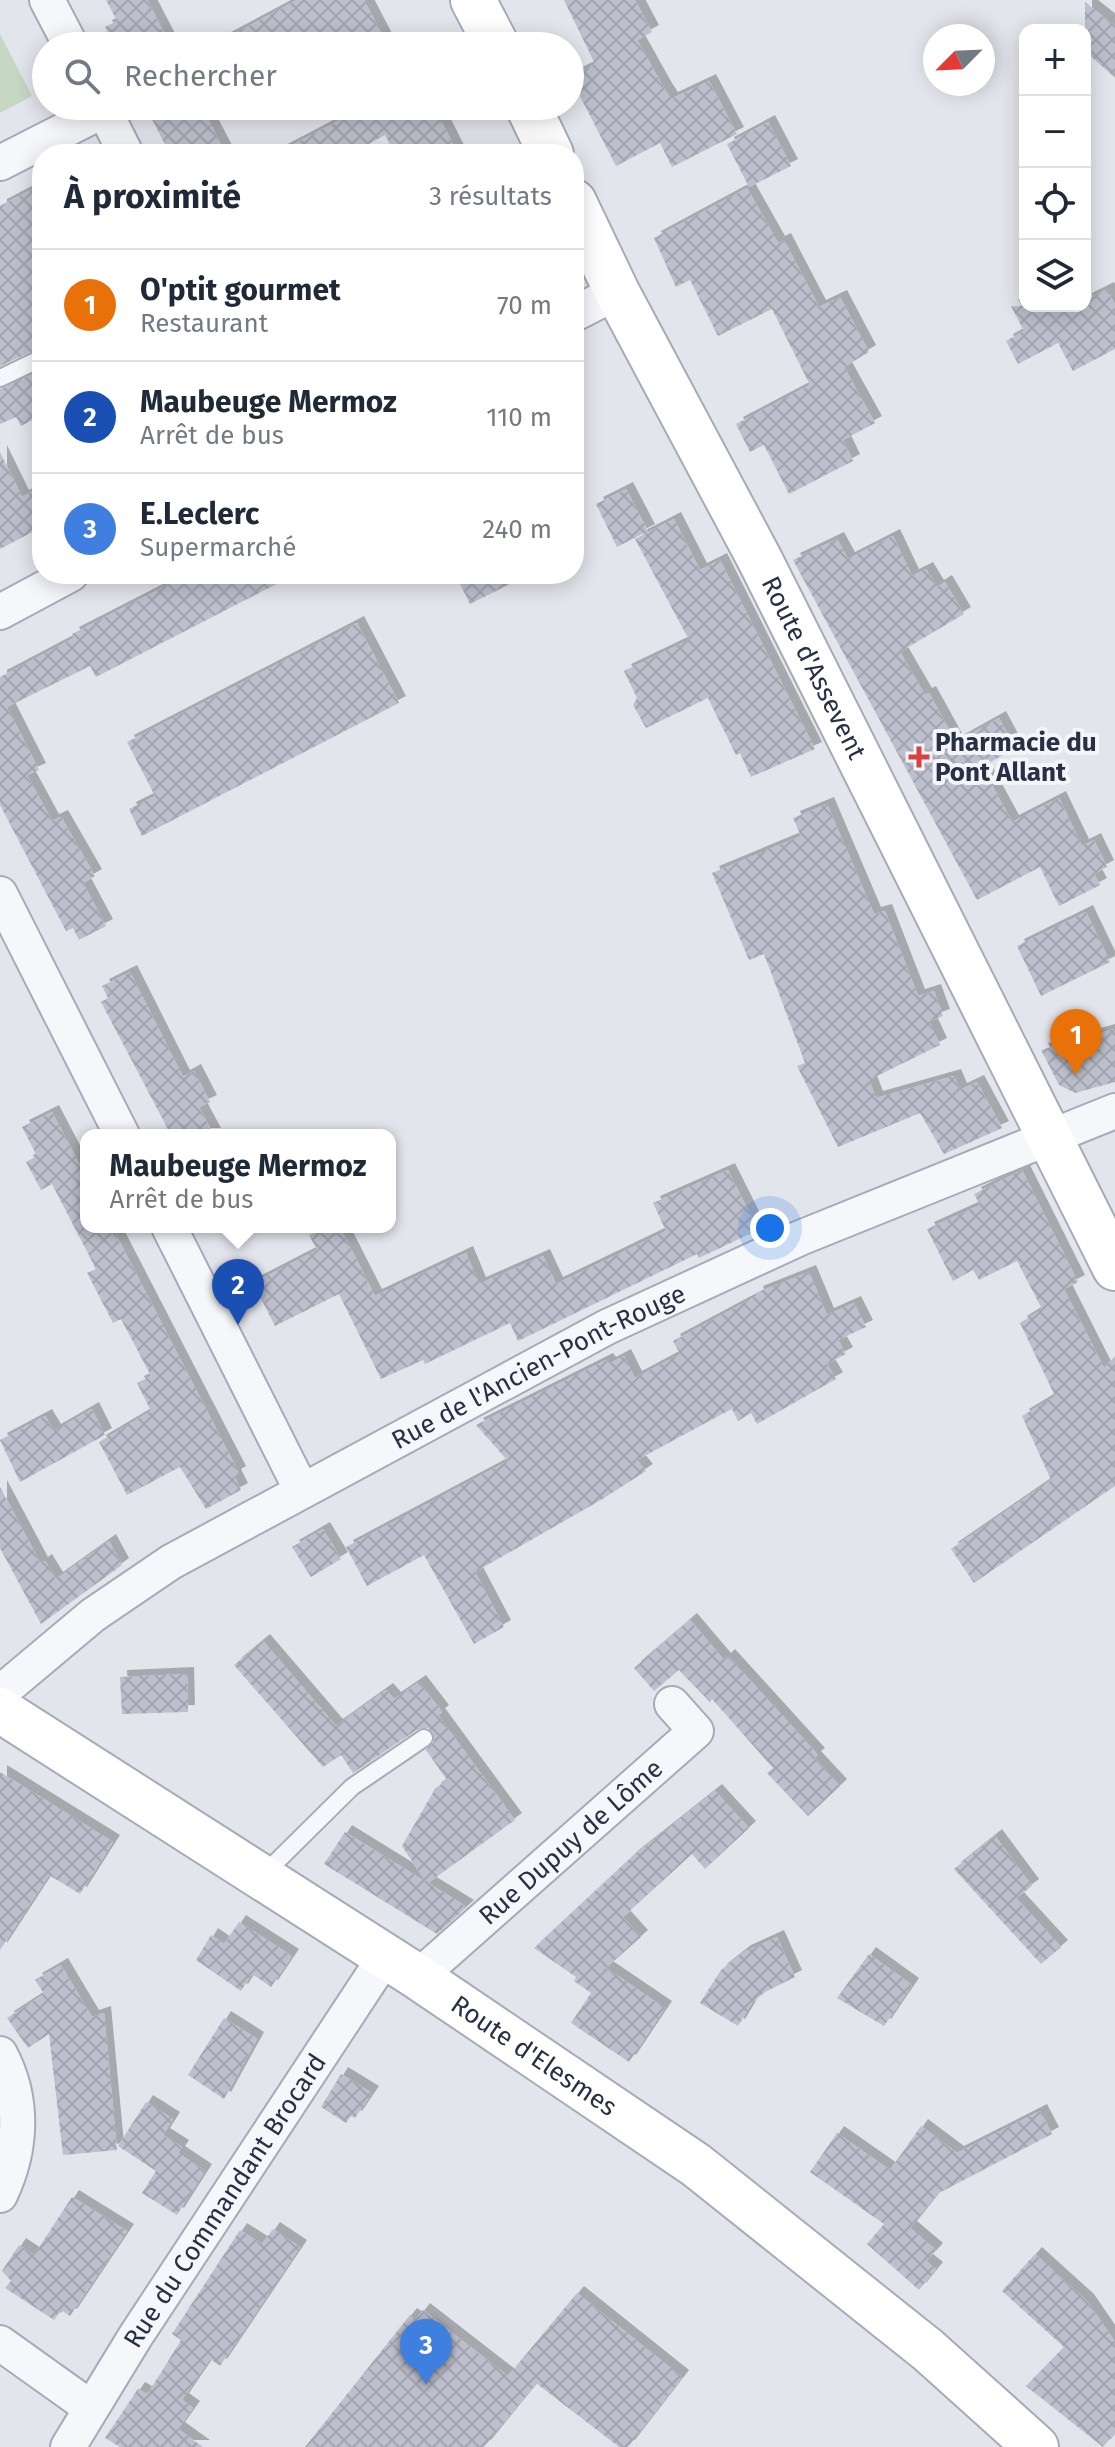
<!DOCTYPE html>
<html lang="fr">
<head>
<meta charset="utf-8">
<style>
	body { margin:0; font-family:"Fira Sans",sans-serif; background:#f6f6f7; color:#1f2937 }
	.controls { position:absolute; right:24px; top:24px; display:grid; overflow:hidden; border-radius:16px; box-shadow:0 4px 20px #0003 }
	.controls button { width:72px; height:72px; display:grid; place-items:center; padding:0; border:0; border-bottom:2px solid #e0e1e3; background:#fff; color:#1f2937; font:40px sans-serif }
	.compass { position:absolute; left:923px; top:24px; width:72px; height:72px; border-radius:50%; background:#fff; box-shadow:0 4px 20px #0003; rotate:246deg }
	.you { position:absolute; left:770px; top:1228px; width:28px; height:28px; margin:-20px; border:6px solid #fff; border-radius:50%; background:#1a73e8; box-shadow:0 0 0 12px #1a73e833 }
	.badge { display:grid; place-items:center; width:52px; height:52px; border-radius:50%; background:#d94042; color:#fff; font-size:26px; font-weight:700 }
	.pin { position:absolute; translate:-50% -66px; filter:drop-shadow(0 2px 4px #0008) }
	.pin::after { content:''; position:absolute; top:42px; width:28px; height:24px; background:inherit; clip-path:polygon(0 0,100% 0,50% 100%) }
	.popup { position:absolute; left:80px; top:1129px; width:316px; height:104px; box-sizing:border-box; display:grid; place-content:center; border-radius:16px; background:#fff; filter:drop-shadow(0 2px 6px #0005); font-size:26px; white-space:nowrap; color:#747a83 }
	.popup b { font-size:30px; color:#1f2937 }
	.popup::after { content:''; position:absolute; left:50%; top:100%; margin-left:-16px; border:16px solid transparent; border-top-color:#fff }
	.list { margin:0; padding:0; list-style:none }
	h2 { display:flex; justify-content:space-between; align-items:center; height:104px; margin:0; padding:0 32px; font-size:34px }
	h2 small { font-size:26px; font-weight:400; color:#747a83 }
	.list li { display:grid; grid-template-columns:52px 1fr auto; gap:24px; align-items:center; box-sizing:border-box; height:112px; padding:0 32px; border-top:2px solid #e0e1e3 }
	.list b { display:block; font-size:30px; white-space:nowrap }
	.list p { margin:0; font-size:26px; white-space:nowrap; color:#747a83 }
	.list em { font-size:26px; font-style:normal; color:#747a83 }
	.icon { flex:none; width:44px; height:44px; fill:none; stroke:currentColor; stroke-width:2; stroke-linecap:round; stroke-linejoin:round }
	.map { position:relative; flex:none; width:1115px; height:2447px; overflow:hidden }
	.search { position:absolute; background:#fff; box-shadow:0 4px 20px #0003; left:32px; top:32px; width:552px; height:88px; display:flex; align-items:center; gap:20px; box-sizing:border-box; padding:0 28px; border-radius:44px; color:#747a83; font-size:30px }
	.panel { position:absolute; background:#fff; box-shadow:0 4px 20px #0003; left:32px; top:144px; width:552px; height:440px; border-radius:32px }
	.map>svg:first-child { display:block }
	.park { fill:#c6d7c3 }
	.building { fill:url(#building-cross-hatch); filter:url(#shadow) }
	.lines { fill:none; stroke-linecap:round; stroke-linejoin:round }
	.lane-casing { stroke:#a7abb7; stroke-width:20 }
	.street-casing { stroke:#a7abb7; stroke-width:38 }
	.secondary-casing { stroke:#a7abb7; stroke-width:48 }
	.lane { stroke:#f6f7fa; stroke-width:16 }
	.street { stroke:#f6f7fa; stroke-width:34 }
	.secondary { stroke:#fff; stroke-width:44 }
	.poi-dot { fill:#d94042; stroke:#f3f5f9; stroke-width:3 }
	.labels { text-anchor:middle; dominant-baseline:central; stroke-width:8; stroke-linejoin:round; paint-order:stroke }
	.street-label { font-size:26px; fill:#293046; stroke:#f3f5f9 }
	.poi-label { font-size:26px; font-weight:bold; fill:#293046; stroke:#f3f5f9; text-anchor:start }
</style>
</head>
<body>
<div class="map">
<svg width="1115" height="2447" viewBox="0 0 1115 2447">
	<defs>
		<pattern id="building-cross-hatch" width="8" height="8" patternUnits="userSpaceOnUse" patternTransform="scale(2)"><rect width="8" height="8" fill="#bdc0cc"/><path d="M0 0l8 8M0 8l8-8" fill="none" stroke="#a2a5b1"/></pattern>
		<filter id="shadow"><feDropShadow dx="7" dy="-7" stdDeviation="0" flood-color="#0004"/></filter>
	</defs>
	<rect width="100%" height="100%" fill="#e3e5ec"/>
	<path class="park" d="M0 34 32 96 0 113Z"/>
	<path class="building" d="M106 0H147L171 46H114L105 27 117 21Z
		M297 0H364L388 46H211Z
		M564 0H635L652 32 637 40 665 90 671 99 709 81 737 134 672 167 660 143 616 166 570 77 595 64Z
		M1085 2 1115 26V78L1085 51Z
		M145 106H201L226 154H170Z
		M366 106H438L435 108 458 154H395L385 135 351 154H275Z
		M768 122 791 166 749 187 727 144Z
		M42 184V347L0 366V206Z
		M747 188 778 243 784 240 819 307 840 297 869 352 844 367 875 423 843 440 853 461 789 494 764 445 750 452 736 424 810 385 772 309 718 336 690 280 676 287 654 238Z
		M1107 289 1115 305V349L1073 371 1058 343 1018 364 1006 341 1024 331 1011 306H1085V300Z
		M42 370V415L21 426 16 417 0 424V389Z
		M0 452 22 497 42 486V527L0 549Z
		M626 489 648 531 617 547 596 504Z
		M674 519 700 570 720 560 815 749 751 777 740 753 736 755 708 698 646 728 633 705 637 698 624 671 689 640 635 539Z
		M893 536 912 576 926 569 937 587 945 582 964 614 900 652 925 695 929 693 956 742 999 718 1015 748 982 767 1012 822 1059 798 1082 846 1094 840 1107 867 1094 874 1100 885 1059 906 1040 867 977 900 793 560 837 539 848 559Z
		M189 574H296L96 677 90 666 7 707 39 770 27 775 52 821 61 817 95 876 83 883 106 926 79 940 73 928 66 931 0 805V677L74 638 72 634Z
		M455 574H530L470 604Z
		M357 623 399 703 142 836 129 809 155 796 127 742Z
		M827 804 874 914 885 911 918 996 934 991 943 1016 929 1021 940 1045 869 1080 876 1098 954 1076 960 1090 977 1082 1002 1128 944 1154 920 1113 838 1147 797 1066 805 1063 764 954 749 960 712 873 801 836 793 818Z
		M1086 912 1110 962 1041 996 1017 946Z
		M130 972 183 1077 194 1071 210 1102 199 1107 214 1135H171L101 1002 108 998 102 986Z
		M1115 1029V1082L1075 1093 1059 1085 1041 1050Z
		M52 1112 86 1177V1227H112L239 1473 234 1476 241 1490 206 1509 180 1467 127 1495 99 1442 151 1411 137 1383 151 1376 121 1319 113 1323 87 1273 96 1269 52 1184 41 1190 26 1162 37 1156 22 1127Z
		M728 1170 758 1230 699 1258 697 1254 518 1341 510 1323 425 1364 423 1360 381 1379 339 1294 275 1326 253 1283 317 1250 309 1235 326 1227H340L375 1296 466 1253 479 1284 543 1256 556 1284 666 1231 653 1203Z
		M1022 1170 1078 1282 1064 1289 1104 1368 1115 1356V1486L974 1583 951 1549 1051 1480 1022 1416 1055 1396 1020 1323 1042 1309 1017 1261 979 1280 973 1270 953 1281 927 1229 980 1205 974 1194Z
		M809 1272 827 1315 854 1303 866 1327 838 1340 846 1354 827 1364 836 1379 757 1424 751 1413 738 1421 732 1409 726 1412 637 1460 646 1471 601 1500 475 1572 504 1627 474 1644 424 1555 367 1586 346 1547 508 1461 476 1425 606 1360 609 1364 624 1356 635 1378 680 1354 673 1341 757 1296 756 1293Z
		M92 1409 105 1435 20 1482 0 1440 45 1416 54 1431Z
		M0 1487 41 1564 45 1561 56 1579 109 1541 122 1565 41 1624 0 1548Z
		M323 1529 341 1559 311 1577 292 1547Z
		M690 1620 724 1660 728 1656 818 1755 814 1758 840 1786 808 1816 767 1773 773 1768 712 1699 710 1702 679 1670 654 1691 634 1668Z
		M263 1641 336 1726 386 1690 394 1699 419 1682 442 1712 438 1715 515 1820 428 1883 467 1907 437 1934 324 1864 345 1832 426 1882 402 1846 435 1789 447 1780 426 1750 434 1742 433 1733 428 1728 418 1729 353 1773 341 1755 323 1767 234 1665Z
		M187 1674 188 1712 122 1714 120 1677Z
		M0 1772 113 1842 80 1894 49 1875 0 1950Z
		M715 1791 749 1828 705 1869 692 1854 623 1917 641 1937 606 1968 665 2008 629 2062 571 2023 591 1993 574 1981 576 1977 534 1948 633 1856Z
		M995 1836 1032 1886 1016 1898 1061 1947 1041 1964 954 1869Z
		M239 1922 292 1956 271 1987 252 1974 241 1991 196 1960 211 1935 224 1944Z
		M777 1937 795 1977 765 1992 752 2003 738 2026 700 2003 721 1970 744 1952Z
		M869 1954 912 1985 884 2026 837 1998Z
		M61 1965 92 2017 104 2013 117 2150 63 2155 49 2034 28 2048 7 2018 44 1994 35 1980Z
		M224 2018 257 2039 224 2099 188 2075Z
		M341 2074 372 2093 355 2118 351 2116 346 2123 321 2107Z
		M146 2102 173 2119 163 2135 182 2147 178 2153 205 2171 177 2215 142 2193 156 2171 118 2146Z
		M1040 2111 1052 2134 937 2194 910 2228 936 2250 926 2261 936 2269 919 2290 867 2244 884 2224 810 2172 837 2133 890 2170 921 2126 957 2153Z
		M72 2197 127 2231 70 2316 61 2310 54 2320 5 2288 11 2281 2 2271 19 2245 34 2255Z
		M273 2229 300 2247 220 2366 210 2359 182 2400 193 2408 178 2429 203 2447H120L105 2438 138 2389 147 2394 162 2371 181 2340 172 2334 240 2230 262 2244Z
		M1035 2254 1087 2301 1115 2342V2433L1103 2447 1026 2386 1064 2347 1002 2291Z
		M577 2293 682 2377 628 2447H619L536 2383 484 2447H305L410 2315 416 2319 423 2310 508 2376Z"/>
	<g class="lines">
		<g class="lane-casing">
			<path id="lane" d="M0 378 42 358
				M262 1876 352 1787 424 1738"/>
		</g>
		<g class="street-casing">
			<g id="street">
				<path d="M47 0 71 46"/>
				<path d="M102 106 126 154"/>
				<path d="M0 163 104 110"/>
				<path d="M574 314 617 292"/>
				<path d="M0 612 71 574"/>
				<path d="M0 894 122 1135"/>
				<path d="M169 1227 302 1491"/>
				<path id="s1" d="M0 1693 93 1615 171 1562 607 1327 800 1238 1115 1111"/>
				<path id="s2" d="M418 1977 696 1731 672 1704"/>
				<path d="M0 2054C24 2099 22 2149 0 2195"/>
				<path d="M0 2343 91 2408"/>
				<path id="s3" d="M68 2447 135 2337 385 1957"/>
			</g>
		</g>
		<g class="secondary-casing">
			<g id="secondary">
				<path d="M473 0 497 46"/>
				<path d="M528 106 551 154"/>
				<path id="s4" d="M574 202 617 292 760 560 1115 1268"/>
				<path id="s5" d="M0 1710 418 1977 696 2165 928 2350 1036 2447"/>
			</g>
		</g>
		<use href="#lane" class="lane"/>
		<use href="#street" class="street"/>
		<use href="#secondary" class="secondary"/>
	</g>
	<path class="poi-dot" d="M915 745h8v8h8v8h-8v8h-8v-8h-8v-8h8z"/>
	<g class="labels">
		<g class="street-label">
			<text stroke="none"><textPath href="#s4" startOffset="524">Route d'Assevent</textPath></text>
			<text stroke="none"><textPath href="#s1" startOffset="632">Rue de l'Ancien-Pont-Rouge</textPath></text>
			<text stroke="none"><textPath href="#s2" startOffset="204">Rue Dupuy de Lôme</textPath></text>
			<text stroke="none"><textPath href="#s5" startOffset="636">Route d'Elesmes</textPath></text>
			<text stroke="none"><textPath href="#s3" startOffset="292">Rue du Commandant Brocard</textPath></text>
		</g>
		<g class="poi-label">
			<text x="935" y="742">Pharmacie du<tspan x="935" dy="30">Pont Allant</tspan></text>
		</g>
	</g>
</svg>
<div class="controls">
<button>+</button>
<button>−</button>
<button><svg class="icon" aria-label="locate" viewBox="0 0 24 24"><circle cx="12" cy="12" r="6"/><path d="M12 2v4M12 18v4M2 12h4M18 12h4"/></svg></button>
<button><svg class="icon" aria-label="layers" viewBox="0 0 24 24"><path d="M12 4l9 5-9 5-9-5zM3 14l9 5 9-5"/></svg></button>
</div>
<svg class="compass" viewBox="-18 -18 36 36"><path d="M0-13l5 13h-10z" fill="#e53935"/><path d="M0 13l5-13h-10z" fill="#747a83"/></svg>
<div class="you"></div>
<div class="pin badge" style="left:1076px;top:1075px;background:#e8710a">1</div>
<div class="pin badge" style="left:238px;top:1325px;background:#1a4fb4">2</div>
<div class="popup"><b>Maubeuge Mermoz</b>Arrêt de bus</div>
<div class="pin badge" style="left:426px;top:2385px;background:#3f7fe0">3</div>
<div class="search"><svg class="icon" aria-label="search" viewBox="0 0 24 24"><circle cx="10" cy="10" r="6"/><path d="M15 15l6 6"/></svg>Rechercher</div>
<section class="panel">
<h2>À proximité<small>3 résultats</small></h2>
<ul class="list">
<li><span class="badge" style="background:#e8710a">1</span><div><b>O'ptit gourmet</b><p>Restaurant</p></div><em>70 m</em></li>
<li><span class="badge" style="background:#1a4fb4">2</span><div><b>Maubeuge Mermoz</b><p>Arrêt de bus</p></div><em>110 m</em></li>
<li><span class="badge" style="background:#3f7fe0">3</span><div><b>E.Leclerc</b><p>Supermarché</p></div><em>240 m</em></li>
</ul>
</section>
</div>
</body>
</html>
